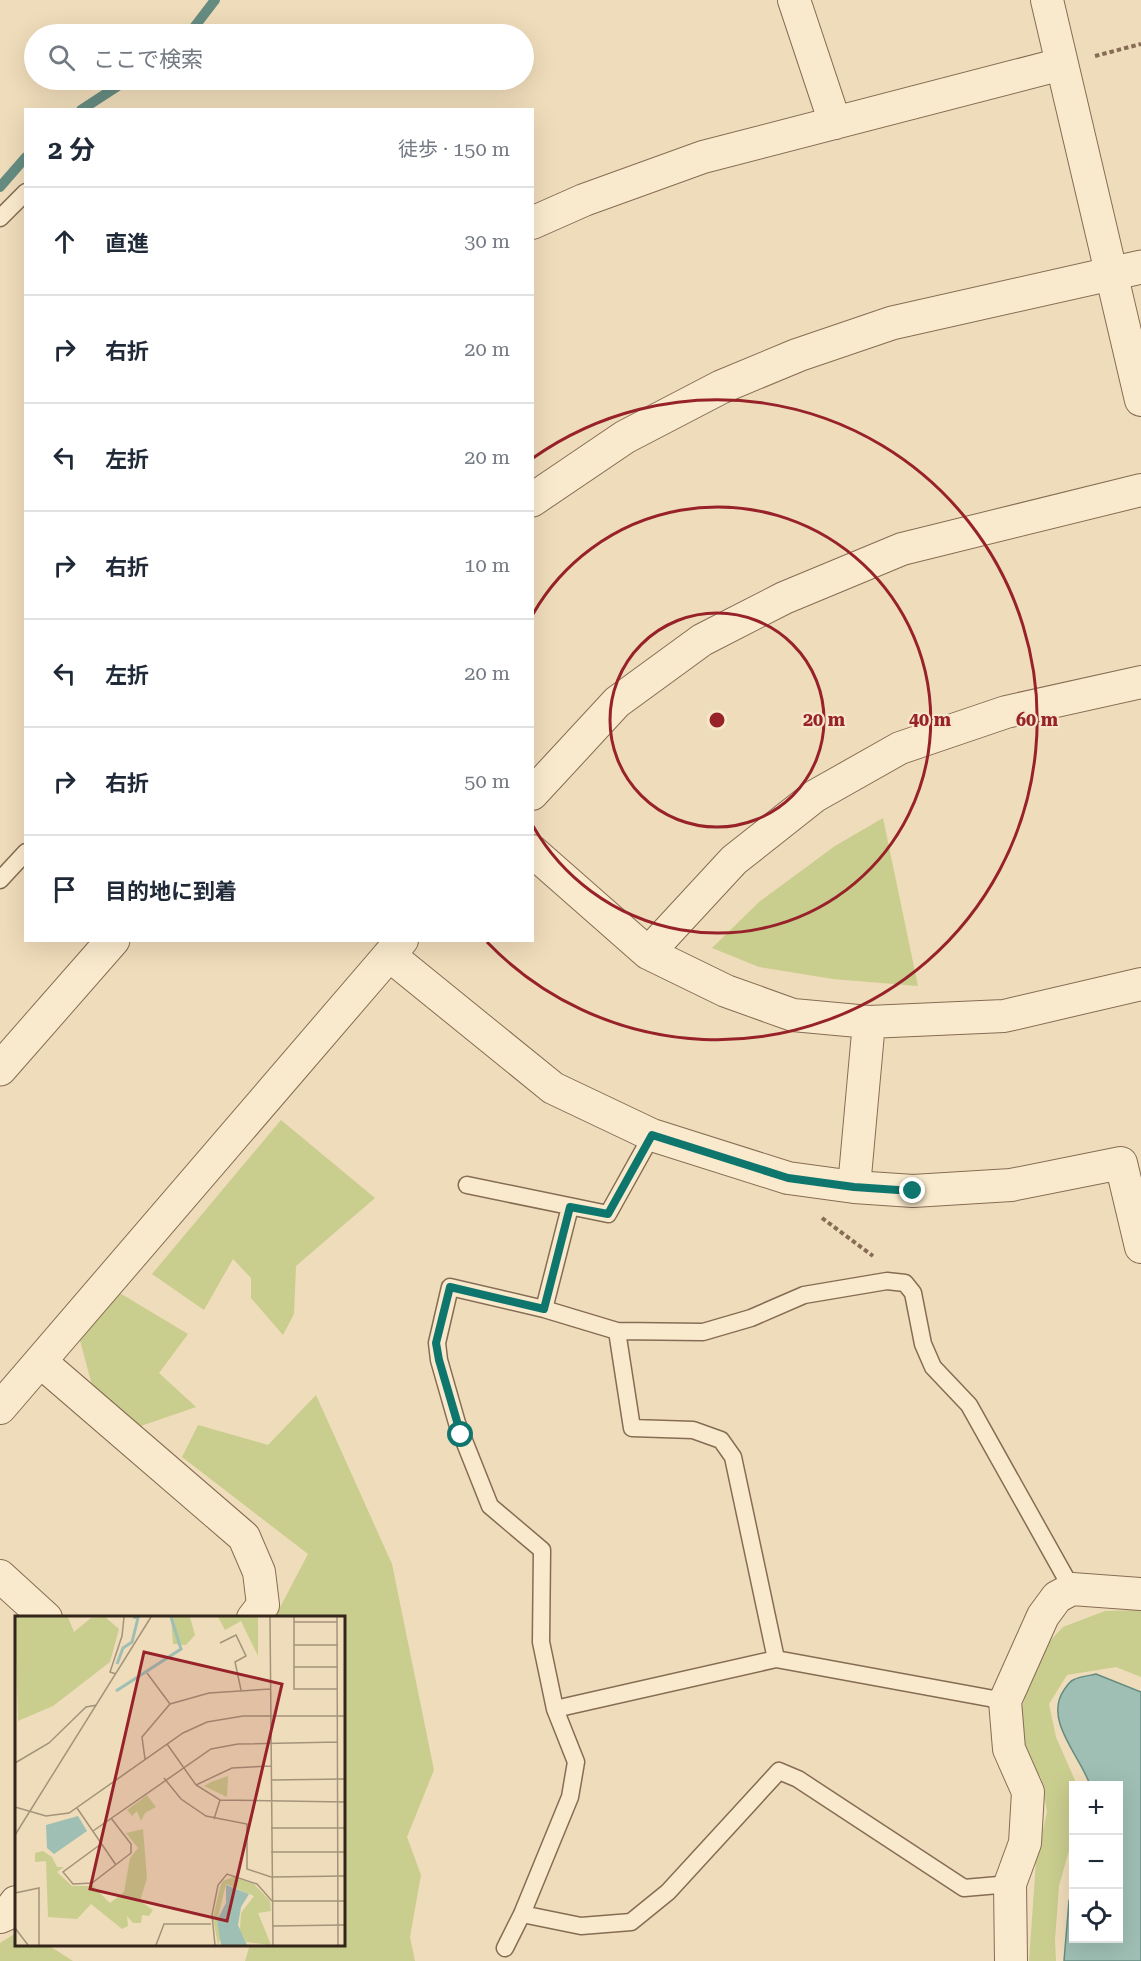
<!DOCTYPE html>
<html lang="ja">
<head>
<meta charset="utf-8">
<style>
	body { margin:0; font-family:"Roboto Serif","Noto Sans JP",serif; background:#f6f6f7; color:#1f2937 }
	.controls { position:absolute; right:18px; bottom:18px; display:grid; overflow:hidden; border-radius:0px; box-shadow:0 6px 24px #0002 }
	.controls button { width:54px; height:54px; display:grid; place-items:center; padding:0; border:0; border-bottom:2px solid #e0e1e3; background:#fff; color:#1f2937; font:30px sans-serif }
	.stop { position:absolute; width:18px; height:18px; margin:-14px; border:4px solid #0f766e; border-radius:50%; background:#fff }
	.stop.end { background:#0f766e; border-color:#fff; box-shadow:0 2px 6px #0008 }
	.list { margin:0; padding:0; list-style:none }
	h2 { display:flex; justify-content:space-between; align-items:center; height:78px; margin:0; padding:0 24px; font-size:26px }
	h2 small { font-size:20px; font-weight:400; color:#747a83 }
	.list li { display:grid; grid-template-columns:39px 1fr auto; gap:18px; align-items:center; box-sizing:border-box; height:108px; padding:0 24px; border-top:2px solid #e0e1e3 }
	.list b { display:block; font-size:22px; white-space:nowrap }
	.list em { font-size:20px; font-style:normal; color:#747a83 }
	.icon { flex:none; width:33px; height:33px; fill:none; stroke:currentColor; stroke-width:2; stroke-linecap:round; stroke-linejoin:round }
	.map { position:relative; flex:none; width:1141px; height:1961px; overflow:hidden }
	.search { position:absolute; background:#fff; box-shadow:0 6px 24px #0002; left:24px; top:24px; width:510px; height:66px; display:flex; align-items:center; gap:15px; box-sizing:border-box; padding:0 21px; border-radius:33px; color:#747a83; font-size:22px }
	.panel { position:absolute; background:#fff; box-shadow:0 6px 24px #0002; left:24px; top:108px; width:510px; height:834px; border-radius:0px }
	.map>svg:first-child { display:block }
	.green { fill:#c9cd8e }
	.water { fill:#9fbfb4; stroke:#668c81; stroke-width:1.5 }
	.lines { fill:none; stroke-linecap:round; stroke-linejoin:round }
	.stream { stroke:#668c81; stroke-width:10 }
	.service-casing { stroke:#866c54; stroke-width:19 }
	.minor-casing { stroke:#866c54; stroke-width:34 }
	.tertiary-casing { stroke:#866c54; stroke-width:35 }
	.path { stroke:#866c54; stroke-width:4; stroke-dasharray:4.5 3; stroke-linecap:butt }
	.service { stroke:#faeacd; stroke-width:16 }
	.minor { stroke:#faeacd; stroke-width:32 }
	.tertiary { stroke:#faeacd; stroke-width:33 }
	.route { stroke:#0f766e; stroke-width:8 }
	.ring { fill:none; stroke:#972229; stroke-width:3 }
	.inset-river { fill:none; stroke:#9fbfb4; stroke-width:3 }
	.inset-road { fill:none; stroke:#a4937a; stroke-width:1.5 }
	.view { fill:#972229; fill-opacity:0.15; stroke:#972229; stroke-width:3 }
	.inset-edge { fill:none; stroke:#34251a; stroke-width:3 }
	.centre { fill:#972229; stroke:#f6e7c9; stroke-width:3 }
	.ring-label { font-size:18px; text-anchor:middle; font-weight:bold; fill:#972229; stroke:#f6e7c9; stroke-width:4.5; stroke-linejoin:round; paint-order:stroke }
</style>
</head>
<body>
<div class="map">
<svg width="1141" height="1961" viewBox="0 0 1141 1961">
	<rect width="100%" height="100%" fill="#efdcba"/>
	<path class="green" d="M883 818 918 986 833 979 759 967 712 948 759 902 835 846Z
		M281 1120 375 1198 296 1266 294 1314 283 1335 251 1298V1278L233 1259 204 1310 152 1274Z
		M118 1292 188 1334 159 1373 196 1407 141 1426 93 1389 78 1333Z
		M316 1395 392 1564 434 1770 407 1837 421 1875 410 1937 415 1961H245L249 1948 253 1945 344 1944V1618L275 1617 308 1554 182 1457 198 1425 268 1445Z
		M1141 1610V1677L1116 1667 1067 1675 1049 1704 1056 1737 1077 1785 1074 1786 1073 1836 1059 1886 1055 1940 1056 1961H1029L1036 1861 1047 1812 1041 1778 1023 1749 1020 1714 1038 1654 1063 1627 1105 1611Z
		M16 1933V1944L48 1945 73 1961H0V1943Z"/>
	<path class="water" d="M1096 1674 1141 1692V1961H1064L1069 1901 1073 1890 1074 1938H1118V1786L1090 1785C1081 1757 1043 1720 1064 1690 1067 1686 1069 1682 1073 1680 1080 1676 1089 1676 1096 1674Z"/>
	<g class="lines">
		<path class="stream" d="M189 34 215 0
			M81 110 127 80
			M0 187 26 157"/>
		<g class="service-casing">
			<path id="service" d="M0 218 26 192
				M0 880 26 852
				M467 1185 608 1214 652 1135
				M544 1309 570 1207
				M776 1659 733 1457 721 1440 693 1430 632 1428 617 1331 703 1332 751 1318 804 1295 887 1281 905 1283 913 1293 923 1344 933 1367 969 1405 1072 1589
				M555 1709 776 1659 1005 1701
				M522 1914 581 1926 631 1922 668 1892 779 1771 798 1779 964 1888 1010 1884
				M505 1948 522 1914 570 1797 576 1762 555 1709 541 1642 542 1550 490 1506 457 1423 439 1360 437 1343 450 1287 544 1309 617 1331"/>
		</g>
		<g class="minor-casing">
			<path id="minor" d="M794 0 835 123
				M1047 0 1141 400
				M532 223 584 200 703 157 1062 64
				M532 794 617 702 702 640 784 598 902 549 1141 490
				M532 851 648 953 726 991 793 1015 869 1022 1004 1016 1141 984
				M648 953 734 860 815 796 900 748 1006 712 1141 682
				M389 955 553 1088 652 1135 788 1178 854 1187 913 1191 1011 1185 1121 1163 1141 1247
				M854 1187 869 1022
				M41 1362 244 1537 259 1572 263 1605 253 1618
				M0 1408 402 940
				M0 1576 46 1618
				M0 1917 7 1914 16 1902
				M1011 1961 1010 1884 1025 1843 1028 1792 1009 1749 1005 1701 1043 1616 1057 1597 1072 1589 1141 1594"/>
		</g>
		<g class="tertiary-casing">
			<path id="tertiary" d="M532 500 625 437 721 387 798 355 892 323 1141 267
				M0 1069 113 940"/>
		</g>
		<path class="path" d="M1095 56 1141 44
			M822 1218 873 1256"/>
		<use href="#service" class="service"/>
		<use href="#minor" class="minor"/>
		<use href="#tertiary" class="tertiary"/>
	</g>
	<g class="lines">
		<path class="route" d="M461 1435 439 1360 436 1343 450 1287 544 1309 570 1207 608 1214 652 1135 788 1178 854 1187 913 1191"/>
	</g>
	<g class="ring">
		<circle cx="717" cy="720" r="107"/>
		<path d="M533 614A213 213 0 1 1 533 826"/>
		<path d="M533 458A320 320 0 1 1 487 942"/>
	</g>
	<g transform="translate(15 1616)">
		<rect width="330" height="330" fill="#efdcba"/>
		<path d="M0 1H53L59 16 76 2 90 1 104 13 95 46 38 90 3 105ZM156 1H175L180 19 171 29 158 28ZM203 1H243V40L226 5 210 14ZM213 160 212 181 189 170 196 166ZM132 179 141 191 130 197 126 205 122 195 117 200 112 194ZM128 213 132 262 125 285 138 294 134 300 127 299 126 307H118L112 300 113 310 107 313 76 288 62 303 33 301 31 245 20 246V237L28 235 37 241 42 251H49L42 256 57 270H78L95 287 109 276 115 242 123 232 111 217ZM218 261 239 268 255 285 256 295 243 297 256 329 231 326 225 314 226 297 239 280 211 268 202 305 206 320 203 329 198 302 205 271 208 265Z" fill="#c9cd8e"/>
		<path d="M63 200 72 215 39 238 32 232 31 209ZM211 269 234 278 226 291 223 309 232 329H206L202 304 211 287Z" fill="#9fbfb4"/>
		<path class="inset-river" d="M102 48 108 32 117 26 123 2 118 1M101 75 166 33 156 1"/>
		<path class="inset-road" d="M255 1 258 329M279 1V73H322M322 1 323 329M279 6H322M205 27 221 19 231 40 220 46 226 74M279 29H323M279 51H323M132 57 155 88M101 58 95 56 107 20 109 1M152 128 181 169 205 184 330 186M130 143 127 121 155 88 194 77 255 73M0 147 34 127 71 91 82 89M149 162 166 183 191 200 232 208V253L256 261 330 260M256 164 330 163M181 169 217 152 256 150M0 191 31 200 54 197 168 117 192 106 228 100H330M62 192 101 249M199 203 205 184M256 212H330M78 215 196 133 223 128 323 126M0 219 136 1M86 228 48 256 58 268 77 267 116 237V228L96 202M256 236H330M0 277 24 272V329M257 285H330M257 310 330 309M0 312 13 329M141 329 149 308H196M200 329 197 299 203 269 212 258 242 268 257 285"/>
		<path class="view" d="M129 36 267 68 212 305 75 273Z"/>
		<rect width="330" height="330" class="inset-edge"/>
	</g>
	<circle cx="717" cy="720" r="9" class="centre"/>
	<g class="ring-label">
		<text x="824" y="726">20 m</text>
		<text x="930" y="726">40 m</text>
		<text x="1037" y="726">60 m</text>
	</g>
</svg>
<div class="controls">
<button>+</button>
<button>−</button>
<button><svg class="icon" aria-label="locate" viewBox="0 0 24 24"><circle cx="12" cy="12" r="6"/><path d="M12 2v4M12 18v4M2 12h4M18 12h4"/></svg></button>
</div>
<div class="stop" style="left:461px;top:1435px"></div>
<div class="stop end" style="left:913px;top:1191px"></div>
<div class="search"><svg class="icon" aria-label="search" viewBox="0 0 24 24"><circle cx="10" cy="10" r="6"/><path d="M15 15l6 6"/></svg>ここで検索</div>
<section class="panel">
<h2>2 分<small>徒歩 · 150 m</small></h2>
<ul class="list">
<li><svg class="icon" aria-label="ahead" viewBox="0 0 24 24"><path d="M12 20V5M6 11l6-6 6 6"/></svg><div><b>直進</b></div><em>30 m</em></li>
<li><svg class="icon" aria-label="right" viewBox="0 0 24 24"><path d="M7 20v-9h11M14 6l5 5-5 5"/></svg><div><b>右折</b></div><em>20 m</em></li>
<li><svg class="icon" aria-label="left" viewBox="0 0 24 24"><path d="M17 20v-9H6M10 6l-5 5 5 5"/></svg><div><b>左折</b></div><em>20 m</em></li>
<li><svg class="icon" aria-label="right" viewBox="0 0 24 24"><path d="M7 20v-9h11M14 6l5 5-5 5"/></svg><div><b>右折</b></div><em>10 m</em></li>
<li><svg class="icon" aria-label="left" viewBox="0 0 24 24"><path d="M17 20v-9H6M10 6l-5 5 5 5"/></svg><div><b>左折</b></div><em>20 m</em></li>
<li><svg class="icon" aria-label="right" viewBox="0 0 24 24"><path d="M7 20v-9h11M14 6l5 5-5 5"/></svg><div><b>右折</b></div><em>50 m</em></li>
<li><svg class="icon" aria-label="arrive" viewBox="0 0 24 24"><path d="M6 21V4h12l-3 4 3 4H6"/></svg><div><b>目的地に到着</b></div></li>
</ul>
</section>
</div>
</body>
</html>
